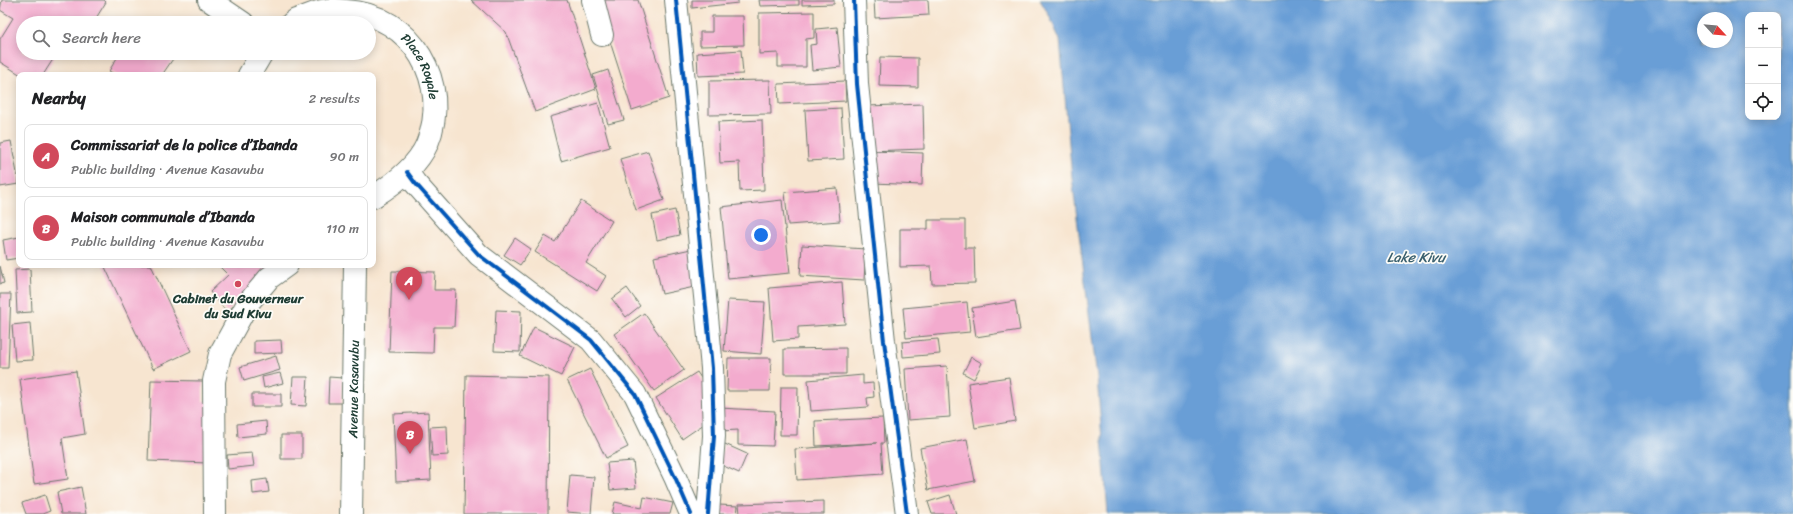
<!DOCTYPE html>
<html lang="en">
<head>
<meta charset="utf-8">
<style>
	body { margin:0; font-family:Sriracha,sans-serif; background:#f2f2f2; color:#202124 }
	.controls { position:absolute; right:12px; top:12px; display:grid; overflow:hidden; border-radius:8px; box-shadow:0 2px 10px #0003 }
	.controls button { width:36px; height:36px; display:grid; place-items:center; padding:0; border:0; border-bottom:1px solid #e0e0e0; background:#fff; color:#202124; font:20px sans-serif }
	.compass { position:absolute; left:1697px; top:12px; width:36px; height:36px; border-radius:50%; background:#fff; box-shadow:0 2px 10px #0003; rotate:116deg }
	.you { position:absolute; left:761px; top:235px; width:14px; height:14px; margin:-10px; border:3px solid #fff; border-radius:50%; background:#1a73e8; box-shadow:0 0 0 6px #1a73e833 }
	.badge { display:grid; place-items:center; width:26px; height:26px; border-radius:50%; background:#d1495b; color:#fff; font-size:13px; font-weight:700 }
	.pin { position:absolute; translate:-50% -33px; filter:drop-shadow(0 1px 2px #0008) }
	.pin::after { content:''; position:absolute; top:21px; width:14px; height:12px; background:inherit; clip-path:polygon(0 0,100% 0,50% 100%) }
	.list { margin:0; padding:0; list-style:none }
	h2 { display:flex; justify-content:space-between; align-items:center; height:52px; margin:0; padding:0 16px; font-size:17px }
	h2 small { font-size:13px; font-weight:400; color:#757577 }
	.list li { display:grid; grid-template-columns:26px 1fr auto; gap:12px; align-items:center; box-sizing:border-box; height:64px; margin:0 8px 8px; padding:0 8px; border:1px solid #e0e0e0; border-radius:8px }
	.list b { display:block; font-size:15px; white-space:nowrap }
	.list p { margin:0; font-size:13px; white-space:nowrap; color:#757577 }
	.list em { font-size:13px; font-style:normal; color:#757577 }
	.icon { flex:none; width:22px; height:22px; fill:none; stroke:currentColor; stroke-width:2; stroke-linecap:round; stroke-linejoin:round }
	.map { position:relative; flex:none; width:1793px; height:514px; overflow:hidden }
	.search { position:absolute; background:#fff; box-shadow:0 2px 10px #0003; left:16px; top:16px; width:360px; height:44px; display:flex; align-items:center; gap:10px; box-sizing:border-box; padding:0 14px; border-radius:22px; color:#757577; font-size:15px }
	.panel { position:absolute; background:#fff; box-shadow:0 2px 10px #0003; left:16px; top:72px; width:360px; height:196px; border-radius:8px }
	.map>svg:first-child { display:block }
	.water { fill:#699ed6; stroke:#446e85; fill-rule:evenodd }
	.building { fill:#f3abce }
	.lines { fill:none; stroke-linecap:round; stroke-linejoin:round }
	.street-casing { stroke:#6b786b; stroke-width:24 }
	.secondary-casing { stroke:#6b786b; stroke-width:24 }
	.street { stroke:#fff; stroke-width:22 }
	.secondary { stroke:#fff; stroke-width:22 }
	.cycleway-casing { stroke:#fdfcf7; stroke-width:6 }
	.cycleway { stroke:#0057b8; stroke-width:4 }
	.poi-dot { fill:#d1495b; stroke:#fdfcf7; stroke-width:1.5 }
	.labels { text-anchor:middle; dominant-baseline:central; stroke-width:3.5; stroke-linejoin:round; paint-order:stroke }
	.street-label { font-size:13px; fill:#1f3d34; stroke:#fdfcf7 }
	.poi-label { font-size:13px; font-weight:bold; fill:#1f3d34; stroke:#fdfcf7 }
	.water-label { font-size:14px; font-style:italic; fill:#395f6d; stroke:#fdfcf7 }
</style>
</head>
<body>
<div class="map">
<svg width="1793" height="514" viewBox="0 0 1793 514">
	<rect width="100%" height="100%" fill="#fdfcf7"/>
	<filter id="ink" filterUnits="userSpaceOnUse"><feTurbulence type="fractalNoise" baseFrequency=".025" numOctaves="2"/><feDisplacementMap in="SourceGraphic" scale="8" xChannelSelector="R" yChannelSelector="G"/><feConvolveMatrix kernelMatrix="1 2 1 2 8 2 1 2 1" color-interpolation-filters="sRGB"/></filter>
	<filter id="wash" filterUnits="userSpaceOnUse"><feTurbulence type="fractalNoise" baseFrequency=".012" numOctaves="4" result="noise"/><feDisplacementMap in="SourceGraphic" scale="16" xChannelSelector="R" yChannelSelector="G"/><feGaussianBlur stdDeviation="0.9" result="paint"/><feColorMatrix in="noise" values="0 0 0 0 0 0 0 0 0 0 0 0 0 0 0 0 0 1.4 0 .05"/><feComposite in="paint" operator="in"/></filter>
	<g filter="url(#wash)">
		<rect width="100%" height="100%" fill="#f7e5d0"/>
		<path class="water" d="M1040 0H1793V514H1108L1097 377 1072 178 1060 40 1049 15ZM1748 15H1778V117H1748ZM1703 18H1727V42H1703Z"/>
		<g id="blocks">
			<path class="building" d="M2 0H104L106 2 93 23H23V53H57L43 75H21L0 62V39L13 18 0 10Z
				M471 0H567L596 89 535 112 506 32Z
				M599 0H638L669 98 632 110 597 1Z
				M692 0H738V3L692 8Z
				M759 0H799V5L760 6Z
				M802 0H834V4L802 5Z
				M874 0H928L929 15 875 18Z
				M814 12V38L806 39V67H778V53L759 54V13Z
				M712 16H743L744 45 700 46V32H712Z
				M837 27 841 67 812 70 810 45 817 44 816 29Z
				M741 50 743 74 698 76 697 53Z
				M120 53H177L162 75H116L109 71Z
				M880 57 918 58V87L879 86Z
				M608 70 624 120 608 124 593 75Z
				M770 80 771 114 709 115V81Z
				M845 81 846 101 779 104 778 84Z
				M598 103 610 147 561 161 550 117Z
				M923 104 924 149 868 151 867 106Z
				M841 108 844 159 808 161 805 110Z
				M762 120 764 190 740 191 739 162 720 163 718 122Z
				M11 141 19 184 0 187V143Z
				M648 151 664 200 636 210 620 159Z
				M874 151 923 153 922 185 873 183Z
				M837 188 840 221 788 225 785 192Z
				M782 200 790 273 728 279 721 207Z
				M581 201 612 221 586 263 606 276 597 291 535 252 545 236 555 242Z
				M675 210 680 235 657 240 652 215Z
				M928 220H965V248H974L975 283 932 284 931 266 900 267V229H928Z
				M19 237V258L6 260 3 240Z
				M515 238 531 249 520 265 504 255Z
				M802 245 866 249 864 280 800 276Z
				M691 249 699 286 662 294 654 257Z
				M104 265H151L191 351 153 369Z
				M218 265H277L227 312 210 292 228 275Z
				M0 266 4 283 0 284Z
				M30 269 32 312 17 313 15 270Z
				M392 271 435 272 434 290H456L454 327H434L433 353 389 352Z
				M842 282 845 324 798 327V339L773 341 769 288Z
				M627 288 640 306 626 317 612 299Z
				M0 294H11L8 368H0Z
				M728 300 765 302 761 354 724 351Z
				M1015 301 1020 330 976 337 972 308Z
				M967 302 970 332 906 338 903 308Z
				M496 310 521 311 520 352 494 351Z
				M644 313 684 370 654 391 614 334Z
				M30 323 33 360 15 361 12 325Z
				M534 327 575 347 561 376 520 356Z
				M938 339 940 354 903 357 902 342Z
				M281 340 282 353 254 354V341Z
				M846 348V374H784V349Z
				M276 356 280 370 244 381 240 367Z
				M971 357 982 363 974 379 963 373Z
				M728 358H771L770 391H727Z
				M947 366 950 417 908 420 905 369Z
				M590 369 628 447 606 458 567 380Z
				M76 371 85 434 62 438 68 479 34 484 20 379Z
				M697 372 709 390 704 424 682 439 656 398Z
				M280 373 283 383 264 388 262 377Z
				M466 375 549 377 548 514H464Z
				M863 375V384L873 383 874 397 867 398 868 407 811 411 808 380Z
				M293 377H308L306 406 291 405Z
				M329 377 343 378 342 403H328Z
				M1009 377 1015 421 975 428 968 383Z
				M151 380 203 381V401H211L209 463 148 461Z
				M781 387H798L797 435H780Z
				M252 394H281V407H252Z
				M720 408 775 411 773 446 738 445V430L721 431Z
				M428 412 431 480 396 482 393 414Z
				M883 418 884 443H881L883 474 797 480 795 449 877 443 816 446 815 421Z
				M266 421 267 434 238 437 237 424Z
				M447 426 448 455 432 456 430 427Z
				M281 435H302V459H281Z
				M967 439 975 481 928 490 920 448Z
				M725 444 747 454 739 473 717 463Z
				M252 453 254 466 228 469 227 455Z
				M633 461 636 488 610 490 607 463Z
				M570 475 594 477 591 514 567 512Z
				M267 479 269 492 253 494 252 481Z
				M81 487 86 514H61L57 492Z
				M45 495 50 511 42 514H26L22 503Z
				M950 495 956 514H932L928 502Z
				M644 497 673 503 670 514H612L615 502 642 508Z
				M824 501V514H740L739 504Z
				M719 505 738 506 737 514H719Z"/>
		</g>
	</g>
	<g filter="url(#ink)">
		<use href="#blocks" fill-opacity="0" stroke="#6b786b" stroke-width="1"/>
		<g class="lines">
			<g class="street-casing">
				<path id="street" d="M593 0 602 35
					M676 0 712 368 714 436 708 514
					M854 0 857 84 884 341 907 514
					M407 172 415 183 479 255 591 340 635 394 675 477 691 514
					M215 514 214 381 220 354 248 303 269 278 287 265"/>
			</g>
			<g class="secondary-casing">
				<g id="secondary">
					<path d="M209 0 243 23"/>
					<path id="s1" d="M292 23 296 20C306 17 317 11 328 10 333 9 340 10 346 11 412 14 452 84 427 144 417 167 394 184 373 197"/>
					<path d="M249 75 262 53"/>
					<path id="s2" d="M351 514 355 265"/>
				</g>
			</g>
			<use href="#street" class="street"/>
			<use href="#secondary" class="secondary"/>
			<g class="cycleway-casing">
				<path id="cycleway" d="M676 0 712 368 714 436 708 514
					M854 0 857 84 884 341 907 514
					M407 172 415 183 479 255 591 340 635 394 675 477 691 514"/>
			</g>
			<use href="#cycleway" class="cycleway"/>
		</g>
	</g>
	<circle class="poi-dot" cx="238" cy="284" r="4"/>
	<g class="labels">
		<g class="street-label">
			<text stroke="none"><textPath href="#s1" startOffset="157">Place Royale</textPath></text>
			<text stroke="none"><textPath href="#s2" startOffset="125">Avenue Kasavubu</textPath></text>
		</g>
		<g class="poi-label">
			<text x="238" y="298">Cabinet du Gouverneur<tspan x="238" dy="15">du Sud Kivu</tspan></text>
		</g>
		<g class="water-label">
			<text x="1416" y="257">Lake Kivu</text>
		</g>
	</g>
</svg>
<div class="controls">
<button>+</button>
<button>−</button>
<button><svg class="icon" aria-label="locate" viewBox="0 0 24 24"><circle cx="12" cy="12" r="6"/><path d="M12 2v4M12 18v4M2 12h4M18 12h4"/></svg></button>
</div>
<svg class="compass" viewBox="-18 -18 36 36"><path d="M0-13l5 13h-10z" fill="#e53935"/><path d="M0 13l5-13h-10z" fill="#757577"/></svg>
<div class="you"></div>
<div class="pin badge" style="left:409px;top:300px">A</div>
<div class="pin badge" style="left:410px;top:454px">B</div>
<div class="search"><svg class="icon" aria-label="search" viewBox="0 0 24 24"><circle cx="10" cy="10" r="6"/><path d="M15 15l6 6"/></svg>Search here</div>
<section class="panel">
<h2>Nearby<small>2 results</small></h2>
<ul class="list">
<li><span class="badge">A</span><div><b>Commissariat de la police d’Ibanda</b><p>Public building · Avenue Kasavubu</p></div><em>90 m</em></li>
<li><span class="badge">B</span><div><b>Maison communale d’Ibanda</b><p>Public building · Avenue Kasavubu</p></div><em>110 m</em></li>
</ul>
</section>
</div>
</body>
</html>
